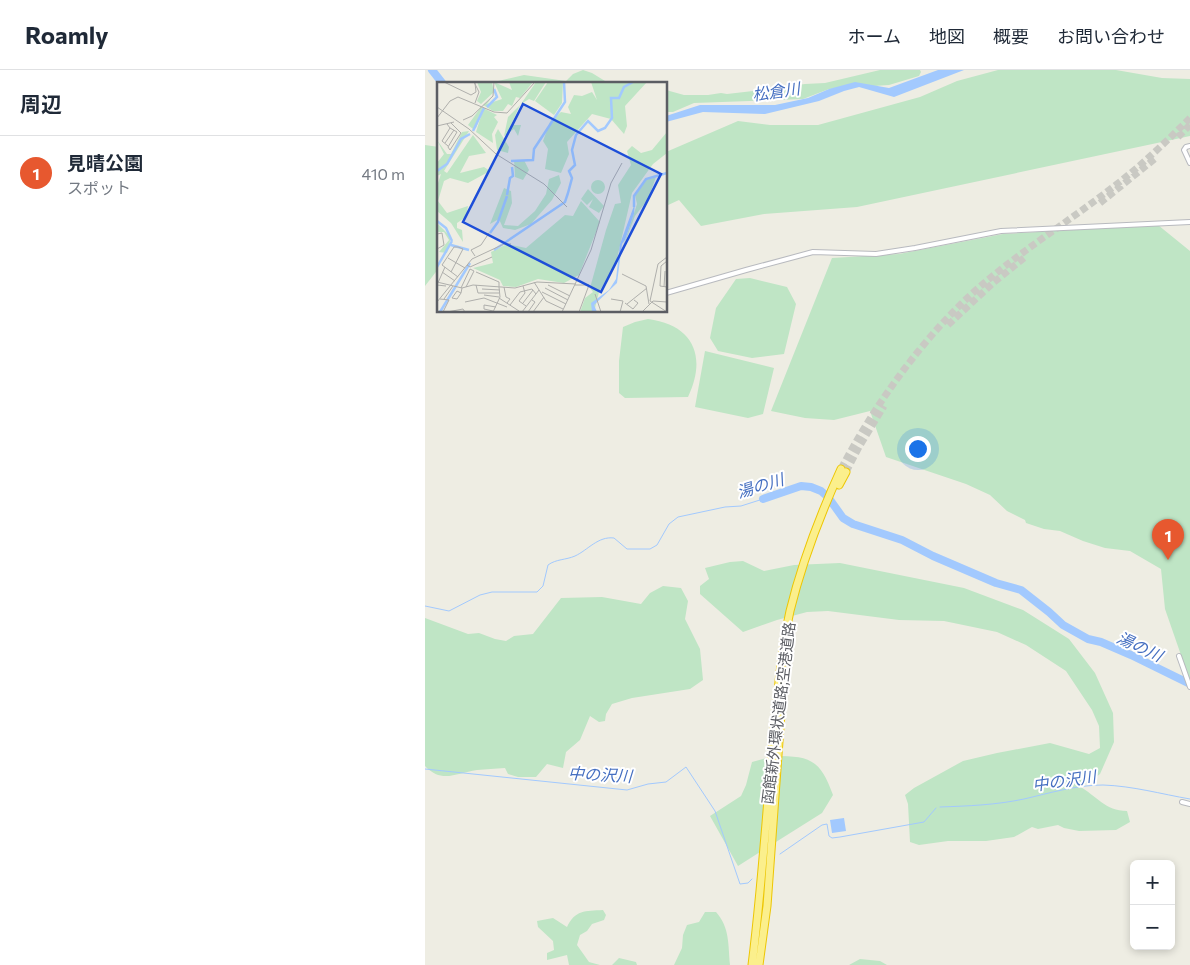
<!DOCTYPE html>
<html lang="ja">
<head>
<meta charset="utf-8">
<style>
	body { margin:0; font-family:Commissioner,"Noto Sans JP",sans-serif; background:#f6f6f7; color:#1f2937 }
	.controls { position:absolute; right:15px; bottom:15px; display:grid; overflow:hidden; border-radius:8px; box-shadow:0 2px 8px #0003 }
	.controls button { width:45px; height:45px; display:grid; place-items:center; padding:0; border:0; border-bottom:1px solid #e0e1e3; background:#fff; color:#1f2937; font:25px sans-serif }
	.you { position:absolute; left:492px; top:378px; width:18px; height:18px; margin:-12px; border:4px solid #fff; border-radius:50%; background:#1a73e8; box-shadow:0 0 0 8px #1a73e833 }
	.badge { display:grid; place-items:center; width:32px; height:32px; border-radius:50%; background:#e7582f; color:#fff; font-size:16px; font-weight:700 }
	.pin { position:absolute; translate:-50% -41px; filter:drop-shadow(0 1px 2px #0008) }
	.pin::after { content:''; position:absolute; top:26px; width:18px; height:15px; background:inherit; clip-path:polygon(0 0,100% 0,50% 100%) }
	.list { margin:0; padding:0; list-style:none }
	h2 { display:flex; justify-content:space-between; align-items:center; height:65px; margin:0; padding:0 20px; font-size:21px }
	h2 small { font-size:16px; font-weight:400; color:#747a83 }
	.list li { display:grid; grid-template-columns:32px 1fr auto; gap:15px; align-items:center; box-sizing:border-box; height:75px; padding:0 20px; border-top:1px solid #e0e1e3 }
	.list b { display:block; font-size:19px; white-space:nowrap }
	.list p { margin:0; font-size:16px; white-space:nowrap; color:#747a83 }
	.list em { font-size:16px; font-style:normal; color:#747a83 }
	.map { position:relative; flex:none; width:765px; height:895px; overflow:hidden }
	header { display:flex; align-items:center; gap:30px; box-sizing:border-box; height:70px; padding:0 25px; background:#fff; border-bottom:1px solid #e0e1e3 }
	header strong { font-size:24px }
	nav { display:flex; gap:28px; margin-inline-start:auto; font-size:18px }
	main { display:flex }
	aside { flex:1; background:#fff }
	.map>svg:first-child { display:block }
	.green { fill:#bfe5c5 }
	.water { fill:#a2c9fe }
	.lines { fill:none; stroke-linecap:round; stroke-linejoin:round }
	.stream { stroke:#a2c9fe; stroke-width:1 }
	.river { stroke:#a2c9fe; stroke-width:8 }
	.highway-tunnel { stroke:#c9c9c3; stroke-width:7; stroke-dasharray:7 3.5; stroke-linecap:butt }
	.street-casing { stroke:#b8babf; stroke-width:6 }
	.highway-casing { stroke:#edc603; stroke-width:9 }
	.street { stroke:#fff; stroke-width:4 }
	.highway { stroke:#fbef8c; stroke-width:7 }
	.labels { text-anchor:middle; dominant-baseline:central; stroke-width:4; stroke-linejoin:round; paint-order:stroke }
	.street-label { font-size:15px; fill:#5b5d63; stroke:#fff }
	.water-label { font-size:16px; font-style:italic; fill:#456fc1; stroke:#fff }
	.inset-river { fill:none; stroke:#a2c9fe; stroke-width:2.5 }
	.inset-road { fill:none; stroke:#afafac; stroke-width:1 }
	.view { fill:#1d4ed8; fill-opacity:0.15; stroke:#1d4ed8; stroke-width:2.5 }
	.inset-edge { fill:none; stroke:#5b5d63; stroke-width:2.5 }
</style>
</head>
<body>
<header>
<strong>Roamly</strong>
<nav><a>ホーム</a><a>地図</a><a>概要</a><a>お問い合わせ</a></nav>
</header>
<main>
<aside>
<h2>周辺<small></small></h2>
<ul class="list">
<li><span class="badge">1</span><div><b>見晴公園</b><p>スポット</p></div><em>410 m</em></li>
</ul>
</aside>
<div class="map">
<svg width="765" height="895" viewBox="0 0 765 895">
	<rect width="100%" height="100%" fill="#eeede3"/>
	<path class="green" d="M158 0 167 3 180 11 213 12 218 14H36L47 11H73L99 5 141 11 148 4Z
		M455 0H495L496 2 494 6 464 15 404 19 378 29 269 33 248 42H241V20L259 25H283L296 23 302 24 328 21 380 14 400 13Z
		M573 0H691L737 8 765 9V66L432 137 339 144 276 156 254 130 241 136V82L313 51 345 55H393L495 27 532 11Z
		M0 75 14 77V198L0 216Z
		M733 155 765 181V611L740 539 736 499 705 481 680 478 658 471 635 461 619 459 601 453 600 450 582 441 565 425 541 414 461 387 445 341 409 350 380 348 346 341 407 188 474 184 578 164Z
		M325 208 362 217 371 234 359 284 327 288 293 281 285 268 291 238 311 209Z
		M223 249C269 255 282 287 263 327L200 328 194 323V291L198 257 210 252Z
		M280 281 349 298 338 344 323 348 270 337Z
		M318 491 339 501 369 495 415 493 539 518 598 540 644 569 670 603 688 643 689 672 675 704 663 713 654 716C672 726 680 741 702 741L705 752 691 760 654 761 639 758 633 755 613 759 607 757 589 767 561 771H523L494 775 485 772 483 734 480 725 489 718 538 691 572 683 625 673 664 684 675 678 674 656 667 640 641 601 601 575 572 562 519 551 474 550 403 541 382 542 352 550 318 562 275 524V516L284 509 280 498 305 492Z
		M238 516 256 518 263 531 260 549 275 579 278 610 265 619 207 628 187 634 181 644 180 651 174 652 165 646 155 670 141 682 138 698 122 694 111 707H93L83 704 80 698C70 699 61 699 52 700 31 703 17 714 0 696V548L43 564 54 563 70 569 81 571 89 566 108 564 136 528 177 527 216 534 225 523Z
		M349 686C385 686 395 689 408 725L397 743 313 796 285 746 316 726 321 715 327 692Z
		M178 840 181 845 179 850 167 854 162 861 155 865 152 875 164 892 175 895H144L142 885 122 890V883L129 880 128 871 113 857 112 851 128 848 142 857C150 840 160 841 178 840Z
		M280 842H291C305 858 303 874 305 895H249L257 878 258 865 262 855 274 852Z
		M194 888 211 892 212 895H187Z
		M435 889 455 891 462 895H424Z"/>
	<path class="water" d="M513 0H539L469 27 434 17 419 21 394 31 340 44 278 42 241 52V46L275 35H350L383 28 404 19 430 12 464 18Z
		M419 748 421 761 407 763 405 750Z"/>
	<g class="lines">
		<path class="stream" d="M0 536 24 541 55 525 67 522H112L118 516 123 495C131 489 141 490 150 486 163 480 173 466 189 468L202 479H225L232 475 244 454 253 447 300 437 316 436 338 429
			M0 699 202 720 223 714 241 712 261 697 290 741 315 814 323 813 327 809
			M515 737C543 736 571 735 599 729 625 723 651 715 678 715 708 716 736 724 765 729
			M355 784 397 755 402 754 404 766 407 768 415 767 499 752 511 738"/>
		<path class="river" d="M7 0 18 14
			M338 429 376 416 386 417 396 421 403 427 418 448 428 454 477 470 508 486 571 513 596 520 624 542 638 555 663 569 676 572 706 585 765 614"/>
		<path class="highway-tunnel" d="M753 67 765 55
			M675 133 732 87
			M523 255 568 213 599 188
			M416 399C451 332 505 257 564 209 605 175 650 147 692 114 718 94 742 71 765 48
			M421 402 434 377 459 336"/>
		<g class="street-casing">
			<path id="street" d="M765 76 761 77 759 80 765 93
				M241 223 321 200 388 182 451 184 490 178 576 161 765 152
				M754 586 765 617
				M757 732 765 734"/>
		</g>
		<g class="highway-casing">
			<path id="highway" d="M414 415 421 402
				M327 895C336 824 341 752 347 680 352 634 355 587 365 541 377 492 395 445 416 399
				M334 895 342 836 356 644"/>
		</g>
		<use href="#street" class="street"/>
		<use href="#highway" class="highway"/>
	</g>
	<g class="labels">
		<g class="street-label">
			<text transform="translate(353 643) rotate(-83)">函館新外環状道路;空港道路</text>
		</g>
		<g class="water-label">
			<text transform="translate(351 21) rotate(-8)">松倉川</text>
			<text transform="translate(335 415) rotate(-17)">湯の川</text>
			<text transform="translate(715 576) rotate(25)">湯の川</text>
			<text transform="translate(175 704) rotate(3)">中の沢川</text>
			<text transform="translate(639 710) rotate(-8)">中の沢川</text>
		</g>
	</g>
	<g transform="translate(12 12)">
		<rect width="230" height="230" fill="#eeede3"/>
		<path d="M40 0H55L57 10 44 22 40 19 44 10ZM57 0 75 8 72 0H96L83 16 79 15 75 24 71 22 66 29H56L46 23 54 17 50 22 65 17ZM99 0H109L97 19 92 17 84 22ZM111 0H126L125 21 117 33 98 19ZM154 0H210L188 24 190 44 187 52 174 37 155 32 130 60 132 72 124 91 108 87 111 67 106 59 113 40 124 30 134 32 131 25 137 13 145 14 155 10 160 18ZM83 23 74 43H84L81 54 77 47 67 54 71 35ZM44 25 60 33 57 35 61 40 55 52 56 61 39 50 45 31 39 46 36 47 31 43ZM61 47 72 65 71 71 60 68 58 53ZM32 49 7 89 10 91 36 53 49 71 32 74 23 91 47 85 53 89 31 101 13 96 7 99 1 119 10 131 31 124 29 135 20 141V146L25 148 26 160 14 141 0 129V104L4 92 0 94V81L7 72 0 58 10 72H14L25 50ZM230 50V71L216 82 195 111 179 181 162 210 157 230H143L148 216 156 210 153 206 169 148 178 122 184 121 181 103 194 83 190 69 195 64 204 71 215 68ZM77 78H87L92 88 86 98 78 95ZM122 93 124 101 115 118 94 142 78 148 66 146 62 137 53 142 67 106 74 109 75 121 67 143 81 144 98 129 109 112 112 97ZM219 95 211 117 198 134 185 168 200 122 198 113 209 98ZM154 105a7 7 0 1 1 14 0a7 7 0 1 1-14 0ZM151 107 167 124 162 131 152 125 156 117 150 123 144 117ZM144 119 163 140 142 193 127 201 101 197 79 205 66 204 63 198 36 186 56 181 54 170 70 162 89 166 128 133 136 134ZM0 141 14 155 10 171 2 170 12 158 7 150H0Z" fill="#bfe5c5"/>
		<path d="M198 121 197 132 188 158 185 162 180 201 157 223 160 230H155L154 221 172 208 179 197 183 162Z" fill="#a2c9fe"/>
		<path class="inset-river" d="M50 25 60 15 57 7M36 49 47 26M74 79 96 78 97 67 128 20 127 0M0 89 10 82 24 57 33 52M131 111 135 96 132 89 138 83 135 68 139 53 151 39 161 49 168 46 175 36 174 16H182L187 5 196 0M70 113 73 96 76 94 75 85M197 125V114L209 97 230 91M0 139 9 146 15 159M53 151 61 140 70 114M14 163 32 168M57 168 128 120 131 111M0 185 15 159M3 230 33 181"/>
		<path class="inset-road" d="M7 0 34 13 39 10 38 1M37 0 42 10 38 21M0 25 32 47 59 72 107 102 130 125M0 36 13 19 21 15 57 30 70 31 98 0M26 38 35 34 56 14 57 0M10 42 13 46 5 59 11 64M0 44 17 40M13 46 20 50 11 65 13 68M8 61 17 48M13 68 24 51 14 41M0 152 5 151 7 163 0 167M38 174 34 168 44 163 52 151M11 176 28 186M230 179 224 184 223 204 230 205M30 183 33 185 55 175M8 185 0 203 9 204M5 190 18 199M14 190 26 167 21 165H17L5 183 21 195M39 190 62 200V205M185 192 209 204 212 222M0 200 25 206 36 203 78 206 100 200 139 202M97 200 109 219 126 227M39 203 41 211H62M111 203 133 214M138 203H152L142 230M86 204 88 211 82 219 89 224M67 205 69 215 73 217 70 221M227 205 228 189M24 206 33 187 37 189 29 205M108 206 131 218M45 207 63 208M105 210 129 222M24 211 20 209 15 216 20 217 24 211 25 206M158 212 164 230M47 213 62 215M62 216 82 229M3 217 12 218 6 230M7 217 16 204M174 217 186 219 183 230M0 220 35 177 67 162H74M28 220 47 216 70 225M86 221 96 208M188 221 196 227 201 221 197 218M190 222 210 206M73 223 83 210 95 207 99 212M56 229 47 227V223L59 225M10 230 26 227 28 230M56 230 63 215 62 205M85 230 102 208M91 230 98 220 95 218M96 230 107 215M125 230 154 168 174 101 185 81M205 230 216 219 230 220M230 230 213 219 221 182 230 175"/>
		<path class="view" d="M86 22 224 92 164 210 26 140Z"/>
		<rect width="230" height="230" class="inset-edge"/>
	</g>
</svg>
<div class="controls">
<button>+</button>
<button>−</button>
</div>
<div class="you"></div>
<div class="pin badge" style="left:743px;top:490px">1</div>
</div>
</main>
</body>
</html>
